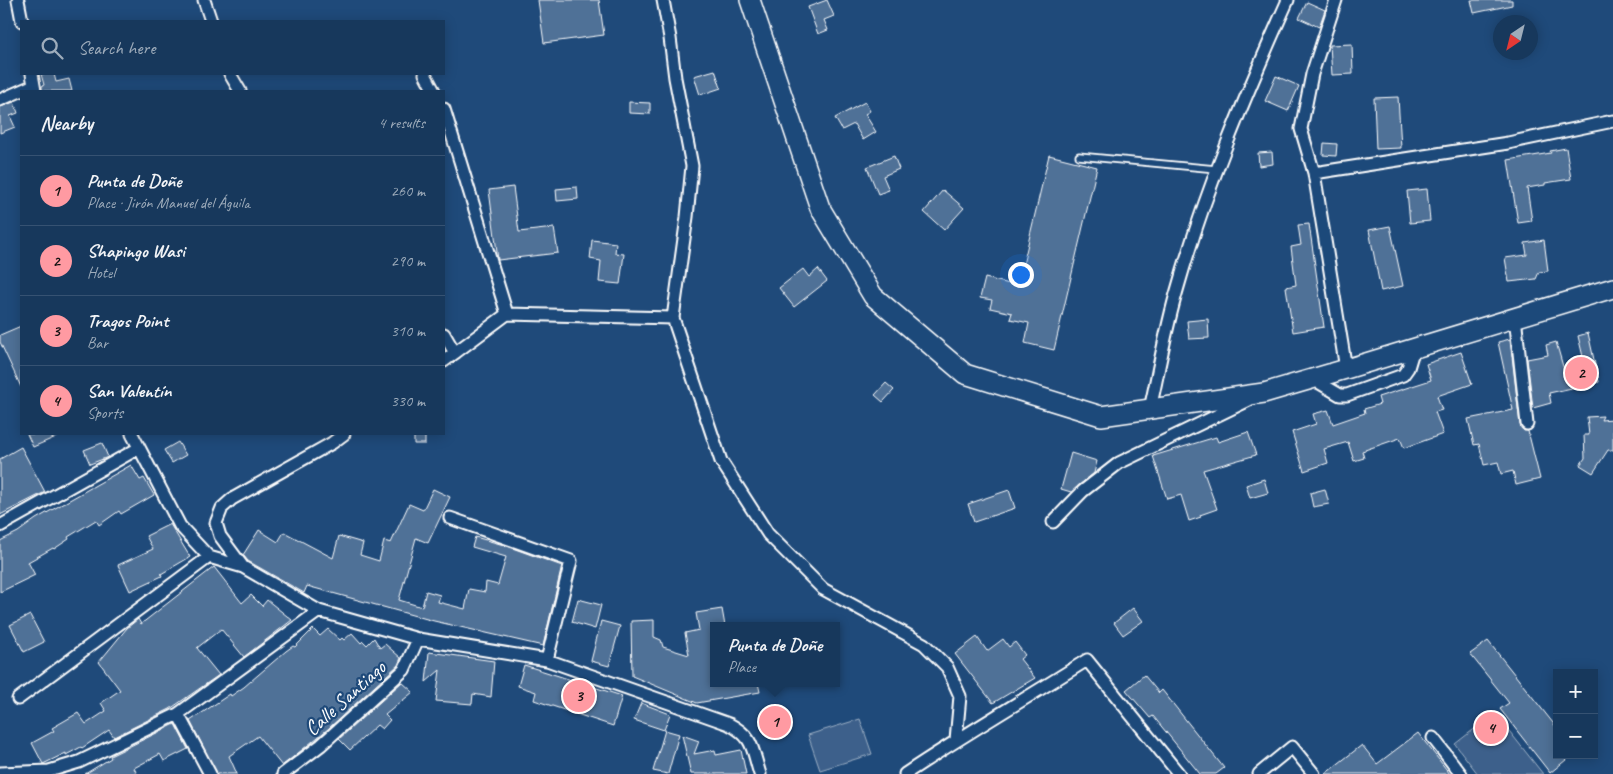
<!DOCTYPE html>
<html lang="en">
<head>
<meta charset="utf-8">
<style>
	body { margin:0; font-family:Caveat,sans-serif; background:#244365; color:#f1f3f6 }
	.controls { position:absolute; right:15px; bottom:15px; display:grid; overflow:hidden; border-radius:0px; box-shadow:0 2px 12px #0003 }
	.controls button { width:45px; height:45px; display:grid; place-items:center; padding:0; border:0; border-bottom:1px solid #365272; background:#17385c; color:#f1f3f6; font:25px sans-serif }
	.compass { position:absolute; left:1493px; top:15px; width:45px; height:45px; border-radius:50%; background:#17385c; box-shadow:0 2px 12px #0003; rotate:215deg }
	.you { position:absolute; left:1020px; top:274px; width:18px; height:18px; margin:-12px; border:4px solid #fff; border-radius:50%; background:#1a73e8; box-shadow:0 0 0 8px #1a73e833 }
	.badge { display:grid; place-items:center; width:32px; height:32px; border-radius:50%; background:#ff9aa2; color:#111; font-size:16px; font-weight:700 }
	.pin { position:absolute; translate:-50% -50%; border:2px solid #fff; box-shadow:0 1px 5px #0006 }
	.popup { position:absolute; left:710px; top:622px; width:130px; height:65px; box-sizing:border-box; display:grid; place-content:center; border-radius:0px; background:#17385c; filter:drop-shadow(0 1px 4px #0005); font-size:16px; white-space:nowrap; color:#9eacbb }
	.popup b { font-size:19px; color:#f1f3f6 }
	.popup::after { content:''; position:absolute; left:50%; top:100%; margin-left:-10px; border:10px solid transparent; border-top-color:#17385c }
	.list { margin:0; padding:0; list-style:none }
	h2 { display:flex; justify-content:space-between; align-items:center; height:65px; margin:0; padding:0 20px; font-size:21px }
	h2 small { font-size:16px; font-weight:400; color:#9eacbb }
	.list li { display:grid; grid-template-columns:32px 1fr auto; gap:15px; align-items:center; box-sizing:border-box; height:70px; padding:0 20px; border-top:1px solid #365272 }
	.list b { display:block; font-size:19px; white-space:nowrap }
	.list p { margin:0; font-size:16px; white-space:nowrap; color:#9eacbb }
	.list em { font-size:16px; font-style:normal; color:#9eacbb }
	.icon { flex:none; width:28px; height:28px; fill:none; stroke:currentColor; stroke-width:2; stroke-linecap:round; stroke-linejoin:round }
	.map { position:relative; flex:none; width:1613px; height:774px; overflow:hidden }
	.search { position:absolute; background:#17385c; box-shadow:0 2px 12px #0003; left:20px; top:20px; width:425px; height:55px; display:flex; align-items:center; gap:12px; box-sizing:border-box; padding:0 18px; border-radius:0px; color:#9eacbb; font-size:19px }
	.panel { position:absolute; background:#17385c; box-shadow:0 2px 12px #0003; left:20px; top:90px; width:425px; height:345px; border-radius:0px }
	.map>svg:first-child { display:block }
	.green { fill:#3c618b; stroke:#9eb0c5 }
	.building { fill:#507197; stroke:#fff }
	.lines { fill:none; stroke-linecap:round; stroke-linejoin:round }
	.service-casing { stroke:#fff; stroke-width:9 }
	.minor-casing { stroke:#fff; stroke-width:15 }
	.trunk-casing { stroke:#fff; stroke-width:22 }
	.service { stroke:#1f4a7a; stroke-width:5.5 }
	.minor { stroke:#1f4a7a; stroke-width:11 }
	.trunk { stroke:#1f4a7a; stroke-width:19 }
	.labels { text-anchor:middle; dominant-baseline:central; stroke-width:4.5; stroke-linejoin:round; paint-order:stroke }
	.street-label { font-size:21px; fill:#fff; stroke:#1f4a7a }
</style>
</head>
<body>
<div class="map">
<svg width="1613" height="774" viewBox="0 0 1613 774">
	<rect width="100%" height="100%" fill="#1f4a7a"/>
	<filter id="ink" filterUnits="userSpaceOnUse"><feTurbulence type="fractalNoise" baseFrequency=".02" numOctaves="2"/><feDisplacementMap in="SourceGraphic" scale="10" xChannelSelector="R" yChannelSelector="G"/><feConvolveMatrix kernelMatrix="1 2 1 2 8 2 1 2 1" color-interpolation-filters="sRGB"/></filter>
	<g filter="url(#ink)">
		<path class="green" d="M1495 713 1543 774H1478L1455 744Z
			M860 719 872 754 820 770 808 735Z"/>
		<path class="building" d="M538 0H599L604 35 544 43Z
			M827 0 834 16 824 20 828 30 818 34 808 7Z
			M1471 0H1512V5L1474 13Z
			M1307 2 1325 10 1319 27 1299 18Z
			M1352 44 1353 74 1332 75 1330 45Z
			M715 70 721 88 700 95 694 76Z
			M41 74H54L56 82 69 79 72 91H42V86L44 85Z
			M1276 76 1299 86 1288 111 1265 101Z
			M1398 97 1401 148 1376 149 1374 98Z
			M14 102 18 113 10 116 15 127 0 133V107Z
			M629 102 650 103V114L629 113Z
			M865 102 870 111 865 114 876 132 863 140 854 124 842 130 835 118Z
			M1324 143 1337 144 1336 156 1323 155Z
			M1566 148 1571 179 1545 183V185L1527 188 1532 221 1518 223 1508 160 1551 153 1550 151Z
			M1272 152 1273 164 1259 166 1258 153Z
			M1049 155 1097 167 1054 350 1025 343 1029 323 1010 319 1012 313 990 308 992 300 980 298 985 278 1018 286Z
			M894 156 899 169 883 176 889 190 878 194 867 167Z
			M513 187 519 232 554 228 558 253 498 260 489 190Z
			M577 187 578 199 557 201 556 189Z
			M1427 189 1430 221 1410 223 1407 191Z
			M943 190 964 208 944 230 924 212Z
			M1309 224 1324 327 1293 332 1286 287 1296 285 1291 247 1301 245 1298 225Z
			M1390 226 1403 286 1381 291 1369 230Z
			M592 240 616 243 615 253 624 254 620 284 599 282 601 261 590 259Z
			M1544 240 1548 271 1539 272 1536 279 1509 282 1505 258 1527 255 1525 243Z
			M803 269 809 277 818 269 827 281 794 307 779 288Z
			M1208 319 1209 338 1189 339 1187 321Z
			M21 326V387L0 342V335Z
			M1588 333 1599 382 1549 393 1551 403 1533 408 1527 359 1548 355 1546 345 1556 342 1564 370 1585 365 1578 336Z
			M1510 339 1520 425 1524 431H1528L1540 479 1516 485 1513 471 1501 474 1498 462 1484 465 1479 444 1474 445 1468 419 1513 410 1498 342Z
			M1461 352 1472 384 1437 396 1442 410 1435 412 1443 434 1404 448 1400 438 1362 451 1364 458 1354 461 1348 442 1324 449 1328 463 1304 471 1292 432 1316 424 1313 414 1328 410 1333 424 1365 413 1364 409 1380 404 1378 397 1431 380 1426 364Z
			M886 383 894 390 883 402 875 395Z
			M1603 416 1601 420 1613 419V450H1608L1593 473 1580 465 1585 458 1584 435H1589L1587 417Z
			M1248 432 1256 455 1203 470 1217 509 1200 515 1201 517 1189 521 1181 495 1167 499 1153 456 1216 437 1218 442Z
			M27 434H63L33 447Z
			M414 434H425V444H414Z
			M178 442 186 455 172 463 164 450Z
			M102 443 108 457 90 464 84 450Z
			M21 447 45 492 0 515V459Z
			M1071 453 1097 461 1094 473 1071 492 1061 489Z
			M131 465 140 480 144 478 154 495 121 514 119 511 99 525 96 520 68 537 69 539 54 549 53 548 28 562 35 575 0 592V541L18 532 36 519Z
			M1264 479 1268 493 1250 498 1246 485Z
			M433 489 450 497 428 543 416 538 399 600 422 607 426 591 440 595 438 602 465 609 469 589 485 592 486 582 498 585 506 557 472 547 475 537 504 545 562 566 543 646 434 621 307 586 304 593 248 561 243 555 259 530 278 542 284 532 333 558 339 536 363 543 360 555 379 561 384 541 391 543 409 504 423 510Z
			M1325 489 1329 504 1313 507 1310 493Z
			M1009 490 1015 508 974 522 968 504Z
			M170 524 190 557 161 574 162 576 130 591 118 565 153 549 146 536Z
			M214 567 242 603 251 595 262 606 267 600 292 620 244 657 221 629 197 648 219 675 170 709 114 737 109 730 82 748 81 747 66 755V753L43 764 32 743 54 731 52 728 78 713 86 724 106 711 101 703 120 690 99 662 127 628 138 619 141 624Z
			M578 599 601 605 595 629 572 622Z
			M1133 608 1143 621 1123 635 1114 623Z
			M722 609 725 626H714V683H758L760 692 697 703 632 676 631 621 654 620V637L661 640 663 647 689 655 685 633 699 630 696 613Z
			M30 615 44 642 24 652 10 625Z
			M601 621 620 626 609 666 591 661Z
			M313 629 320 636 328 629 340 640 342 638 344 640 352 633 361 643 363 641 367 645 374 638 380 648 385 644 401 658 398 665 328 729 282 766 258 736 229 756 237 774H217L190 721 230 694 231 696 244 687 286 651 293 646 295 647Z
			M977 637 987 651 1003 639 1009 647 1015 642 1025 655 1020 659 1035 678 993 703 955 654Z
			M1488 641 1557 728V755H1572L1550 773 1500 709 1509 703 1470 654Z
			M429 652 494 661 491 697 473 694 472 704 436 701 440 670 426 682Z
			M524 665 622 696 613 726 534 700 536 692 518 686Z
			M1144 675 1159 693 1162 690 1224 768 1216 774H1200L1153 716 1150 718 1126 690Z
			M402 682 413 692 385 715 390 720 382 729 377 725 350 750 339 739Z
			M641 703 670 714 664 730 634 720Z
			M175 724 188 749 164 761 160 754 134 768 137 774H85L111 758 110 756Z
			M665 730 679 734 668 774 653 771Z
			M1418 733 1450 774H1325L1362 745 1377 764Z
			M682 735 699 741 694 754 715 750 716 755 741 750 746 774H691Z"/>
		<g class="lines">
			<g class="service-casing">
				<path id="service" d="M1079 156 1216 169"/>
			</g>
			<g class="minor-casing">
				<path id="minor" d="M18 0 22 21
					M204 0 211 21
					M663 0 670 38 675 78 692 166 687 217 673 318 721 461 768 534 823 589 924 644 947 667 960 696 956 740
					M1336 0 1312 74 1301 129 1314 173 1346 369
					M32 74 35 91
					M230 74 240 91
					M425 74 434 91
					M0 100 34 85
					M444 109 507 314
					M1314 173 1508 143 1613 121
					M1515 317 1527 424
					M444 334 455 353
					M444 361 507 314 673 318
					M1313 379 1340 395H1347L1403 375 1408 368 1414 348
					M1150 409C1159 369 1166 327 1178 287 1206 188 1246 94 1288 0
					M132 434 180 526 209 557 243 567 319 611 418 639 547 660 729 724C754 737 752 749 760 774
					M450 518 571 561 547 660
					M1053 522 1083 491 1119 463 1249 400
					M0 526 139 448
					M243 567 220 536 216 523 222 508 232 499 332 443 344 434
					M18 699 209 557
					M178 714 210 774
					M1433 738 1461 774
					M0 773 49 771 79 762 178 714 319 611
					M283 774 321 745 404 670 418 639
					M905 774C965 734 1027 698 1087 660L1179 774
					M1259 774 1292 747 1314 774"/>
			</g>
			<g class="trunk-casing">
				<path id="trunk" d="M750 0 820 208 873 296 965 374 1101 416 1264 393 1346 369 1613 288"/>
			</g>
			<use href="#service" class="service"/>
			<use href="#minor" class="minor"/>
			<use href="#trunk" class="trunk"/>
		</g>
	</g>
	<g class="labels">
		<g class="street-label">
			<text transform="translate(345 698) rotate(-42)">Calle Santiago</text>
		</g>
	</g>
</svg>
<div class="controls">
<button>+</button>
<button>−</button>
</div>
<svg class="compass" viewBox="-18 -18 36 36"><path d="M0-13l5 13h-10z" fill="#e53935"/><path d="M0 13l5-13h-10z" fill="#9eacbb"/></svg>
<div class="you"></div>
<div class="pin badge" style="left:775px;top:722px">1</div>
<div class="popup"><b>Punta de Doñe</b>Place</div>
<div class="pin badge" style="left:1581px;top:373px">2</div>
<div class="pin badge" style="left:579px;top:696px">3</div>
<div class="pin badge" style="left:1491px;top:728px">4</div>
<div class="search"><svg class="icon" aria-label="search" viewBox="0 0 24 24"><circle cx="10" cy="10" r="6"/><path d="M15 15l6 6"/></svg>Search here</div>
<section class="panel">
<h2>Nearby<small>4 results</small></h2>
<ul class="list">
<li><span class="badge">1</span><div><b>Punta de Doñe</b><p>Place · Jirón Manuel del Águila</p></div><em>260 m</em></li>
<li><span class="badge">2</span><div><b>Shapingo Wasi</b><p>Hotel</p></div><em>290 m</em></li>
<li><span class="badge">3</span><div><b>Tragos Point</b><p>Bar</p></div><em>310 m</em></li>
<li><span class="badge">4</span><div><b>San Valentín</b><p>Sports</p></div><em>330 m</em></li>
</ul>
</section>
</div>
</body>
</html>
